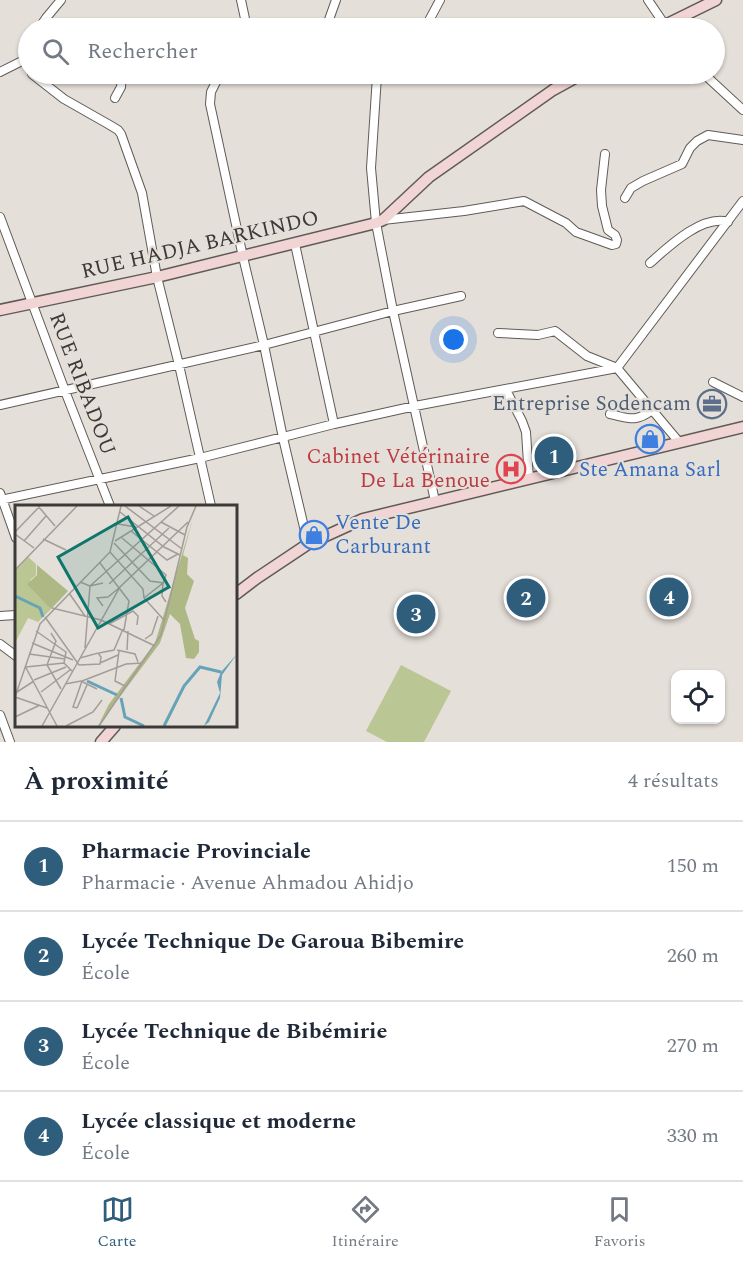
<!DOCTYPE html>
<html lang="fr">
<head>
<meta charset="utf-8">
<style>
	body { margin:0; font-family:Spectral,serif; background:#f6f6f7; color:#1f2937 }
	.controls { position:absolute; right:18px; bottom:18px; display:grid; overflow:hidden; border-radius:12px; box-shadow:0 2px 4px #0004 }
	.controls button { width:54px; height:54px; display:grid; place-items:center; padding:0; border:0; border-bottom:2px solid #e0e1e3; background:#fff; color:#1f2937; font:30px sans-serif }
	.you { position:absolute; left:454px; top:340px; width:21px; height:21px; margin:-15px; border:4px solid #fff; border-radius:50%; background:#1a73e8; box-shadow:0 0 0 9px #1a73e833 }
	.badge { display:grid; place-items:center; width:39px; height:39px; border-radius:50%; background:#2f5e7d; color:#fff; font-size:20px; font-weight:700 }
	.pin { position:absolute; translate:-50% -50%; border:3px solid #fff; box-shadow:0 2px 6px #0006 }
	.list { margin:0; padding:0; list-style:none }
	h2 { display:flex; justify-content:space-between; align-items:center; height:78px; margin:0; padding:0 24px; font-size:26px }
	h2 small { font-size:20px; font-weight:400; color:#747a83 }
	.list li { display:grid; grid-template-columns:39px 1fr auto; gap:18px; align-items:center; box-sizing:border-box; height:90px; padding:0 24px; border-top:2px solid #e0e1e3 }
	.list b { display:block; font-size:22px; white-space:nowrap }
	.list p { margin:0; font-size:20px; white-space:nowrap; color:#747a83 }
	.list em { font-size:20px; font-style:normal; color:#747a83 }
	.icon { flex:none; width:33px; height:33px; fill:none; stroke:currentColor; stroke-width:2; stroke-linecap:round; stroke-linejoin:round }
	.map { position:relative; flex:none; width:743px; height:742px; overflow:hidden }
	.search { position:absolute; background:#fff; box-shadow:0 2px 4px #0004; left:18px; right:18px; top:18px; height:66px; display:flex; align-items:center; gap:15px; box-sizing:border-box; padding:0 21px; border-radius:33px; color:#747a83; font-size:22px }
	.sheet { height:438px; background:#fff }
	nav { display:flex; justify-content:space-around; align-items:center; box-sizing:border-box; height:84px; border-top:2px solid #e0e1e3; background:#fff; font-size:16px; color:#747a83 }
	nav a { display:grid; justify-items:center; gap:3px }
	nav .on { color:#2f5e7d }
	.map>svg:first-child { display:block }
	.green { fill:#bbc695 }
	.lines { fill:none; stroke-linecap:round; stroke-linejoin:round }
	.street-casing { stroke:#605b56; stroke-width:10 }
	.secondary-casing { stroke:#605b56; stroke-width:13 }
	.street { stroke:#fff; stroke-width:8 }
	.secondary { stroke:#f1d4d4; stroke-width:10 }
	.labels { text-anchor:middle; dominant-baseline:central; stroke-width:4.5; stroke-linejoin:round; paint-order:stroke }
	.street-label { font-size:21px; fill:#3c3a38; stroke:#e5dfd9 }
	.service-label { font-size:21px; fill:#4e5e75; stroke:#e5dfd9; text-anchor:end }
	.health-label { font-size:21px; fill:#be3a42; stroke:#e5dfd9; text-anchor:end }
	.shop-label { font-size:21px; fill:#366cbe; stroke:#e5dfd9 }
	.inset-river { fill:none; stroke:#64a3b8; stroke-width:3 }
	.inset-road { fill:none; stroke:#a19d99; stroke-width:1.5 }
	.view { fill:#0f766e; fill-opacity:0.15; stroke:#0f766e; stroke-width:3 }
	.inset-edge { fill:none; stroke:#3c3a38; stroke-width:3 }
</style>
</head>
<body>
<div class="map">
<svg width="743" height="742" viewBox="0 0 743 742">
	<rect width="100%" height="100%" fill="#e5dfd9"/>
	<path class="green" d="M401 665 451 691 424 742H387L366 731Z"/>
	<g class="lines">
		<g class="street-casing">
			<path id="street" d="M241 0 247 28
				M648 0 667 28
				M39 28 46 18 61 0
				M326 28 336 0
				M425 28 440 0
				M0 72 28 58
				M32 74 64 99 108 124 118 130 121 134 142 193 157 277 179 365 211 506
				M220 74 211 92 210 104 243 257 264 345 283 438 308 544
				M380 74 377 76 371 168 376 223 393 311 435 501
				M704 74 743 110
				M115 98 121 87 122 74
				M625 198 631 188 643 181 682 164 690 148 697 141 708 135 743 140
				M0 217 65 391 110 506
				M383 220 464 211 524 201 566 223 576 232 612 245 616 244 617 240 615 235 608 230 602 206 601 190 605 154
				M295 244 334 424
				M650 263C667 248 702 214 728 222
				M498 333 538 335 555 331 587 356 617 368 679 442
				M713 382 743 397
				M506 390 522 421 526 432 529 479
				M0 405 264 345 393 311 461 296
				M610 414C629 418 635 423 652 410
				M0 493 16 538
				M0 500 200 458 334 424 415 406 617 368 743 201
				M0 616 16 615
				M0 644 16 656
				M0 715 10 742"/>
		</g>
		<g class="secondary-casing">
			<path id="secondary" d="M659 28 716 0
				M0 310 157 277 376 223 383 220 429 177 553 90 582 74
				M236 594 257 578 308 544 363 519 743 427
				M101 742 115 726"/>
		</g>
		<use href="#street" class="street"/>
		<use href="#secondary" class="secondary"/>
	</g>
	<defs>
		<g id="office-ring" transform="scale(1.5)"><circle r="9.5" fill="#e5dfd9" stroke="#5c6f8a" stroke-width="1.5"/><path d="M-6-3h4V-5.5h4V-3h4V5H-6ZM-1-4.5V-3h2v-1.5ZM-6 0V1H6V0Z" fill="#5c6f8a"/></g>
		<g id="shop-ring" transform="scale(1.5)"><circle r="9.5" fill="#e5dfd9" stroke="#3f7fe0" stroke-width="1.5"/><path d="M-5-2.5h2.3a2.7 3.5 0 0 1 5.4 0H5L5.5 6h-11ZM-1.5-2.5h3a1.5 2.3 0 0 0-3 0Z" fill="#3f7fe0"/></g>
		<g id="hospital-ring" transform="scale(1.5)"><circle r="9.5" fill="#e5dfd9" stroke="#e0444e" stroke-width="1.5"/><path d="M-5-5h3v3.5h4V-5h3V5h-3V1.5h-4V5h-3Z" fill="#e0444e"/></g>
	</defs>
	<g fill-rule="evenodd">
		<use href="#office-ring" x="712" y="404"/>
		<use href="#shop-ring" x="650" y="439"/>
		<use href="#hospital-ring" x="511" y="469"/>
		<use href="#shop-ring" x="314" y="535"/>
	</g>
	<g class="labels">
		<g class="street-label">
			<text transform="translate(200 245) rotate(-13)">RUE HADJA BARKINDO</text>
			<text transform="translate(82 384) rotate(69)">RUE RIBADOU</text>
		</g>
		<g class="service-label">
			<text x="691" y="404">Entreprise Sodencam</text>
		</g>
		<g class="health-label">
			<text x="490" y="457">Cabinet Vétérinaire<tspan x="490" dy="24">De La Benoue</tspan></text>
		</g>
		<g class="shop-label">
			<text x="650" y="470">Ste Amana Sarl</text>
			<text x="335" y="523" text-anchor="start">Vente De<tspan x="335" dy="24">Carburant</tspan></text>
		</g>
	</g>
	<g transform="translate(15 505)">
		<rect width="222" height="222" fill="#e5dfd9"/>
		<path d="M13 52 21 59V70L15 75 36 104 23 117 13 113 0 138V66Z" fill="#bbc695"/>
		<path d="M178 13 168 50 173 53 172 69 179 76 170 103 180 134 184 136V147L179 154 171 153 165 119 155 109 145 138 83 221 94 199 140 138ZM22 60 53 86 36 104 12 79 22 70Z" fill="#adb885"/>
		<path d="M222 149 207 170 205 193 194 217 189 221 205 188 202 177 206 167Z" fill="#64a3b8"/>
		<path class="inset-river" d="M0 91 25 103 28 112M72 176 102 190M106 193 110 212 129 221M149 221 169 181 185 162 206 167"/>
		<path class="inset-road" d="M23 1 40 21M110 1 167 44M124 1 139 11M105 7 149 42 165 50M146 17 170 30M103 19 121 22M116 26 152 55 163 49M0 27 25 1M0 29 19 43M107 33 151 70 148 78 129 93M28 34 51 45M9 36 31 11M100 36 156 1M99 38 135 76 149 78M95 47 128 84 129 93 149 115M85 58 114 96 109 125M0 65 62 1M65 77 75 81 88 78M148 78 147 91 151 97M94 79 154 23M54 88 70 111M88 101 82 93 93 92 104 83M37 103 86 115 140 141M30 112 64 160 85 159 86 152 83 148 65 153M94 119 118 106 123 111 122 120M21 126 51 147 49 158 57 166M36 128 41 136 32 160 46 184M130 134 137 129 143 111M17 138 58 155M70 143 75 81 164 1M102 145 120 149 123 157M112 145 113 126M104 146 100 176 110 181M84 148 99 145 108 124M14 149 50 154M85 158 103 150M10 161 42 221M11 162 49 158M19 175 51 162M67 176 111 159 128 158M50 179 66 176 82 184M2 187 19 176M26 187 55 165M0 192 32 203M0 192 25 119 95 47 106 1M62 203 58 202 67 176M62 203 72 180M0 212 25 200M27 221 105 82 173 17M51 221 78 207 87 195M84 221 146 130 172 22 181 1"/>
		<path class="view" d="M113 12 154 82 83 123 43 52Z"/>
		<rect width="222" height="222" class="inset-edge"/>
	</g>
</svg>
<div class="controls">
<button><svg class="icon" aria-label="locate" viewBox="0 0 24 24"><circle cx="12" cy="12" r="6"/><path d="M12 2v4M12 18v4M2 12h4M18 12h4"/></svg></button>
</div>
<div class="you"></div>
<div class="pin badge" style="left:554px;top:456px">1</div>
<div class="pin badge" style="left:526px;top:598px">2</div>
<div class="pin badge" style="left:416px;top:614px">3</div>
<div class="pin badge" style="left:669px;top:597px">4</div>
<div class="search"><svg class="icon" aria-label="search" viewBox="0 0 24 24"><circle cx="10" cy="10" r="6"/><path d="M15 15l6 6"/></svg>Rechercher</div>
</div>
<section class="sheet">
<h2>À proximité<small>4 résultats</small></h2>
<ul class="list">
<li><span class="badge">1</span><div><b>Pharmacie Provinciale</b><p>Pharmacie · Avenue Ahmadou Ahidjo</p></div><em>150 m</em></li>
<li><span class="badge">2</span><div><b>Lycée Technique De Garoua Bibemire</b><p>École</p></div><em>260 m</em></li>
<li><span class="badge">3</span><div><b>Lycée Technique de Bibémirie</b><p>École</p></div><em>270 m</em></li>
<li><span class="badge">4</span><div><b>Lycée classique et moderne</b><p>École</p></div><em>330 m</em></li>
</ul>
</section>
<nav>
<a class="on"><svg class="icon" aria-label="map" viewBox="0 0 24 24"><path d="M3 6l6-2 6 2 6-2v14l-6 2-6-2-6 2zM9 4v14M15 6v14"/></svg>Carte</a>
<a><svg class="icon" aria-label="directions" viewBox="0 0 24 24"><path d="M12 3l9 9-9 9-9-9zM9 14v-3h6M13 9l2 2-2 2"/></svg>Itinéraire</a>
<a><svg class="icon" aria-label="saved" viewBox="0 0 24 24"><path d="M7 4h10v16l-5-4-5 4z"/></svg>Favoris</a>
</nav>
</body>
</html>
